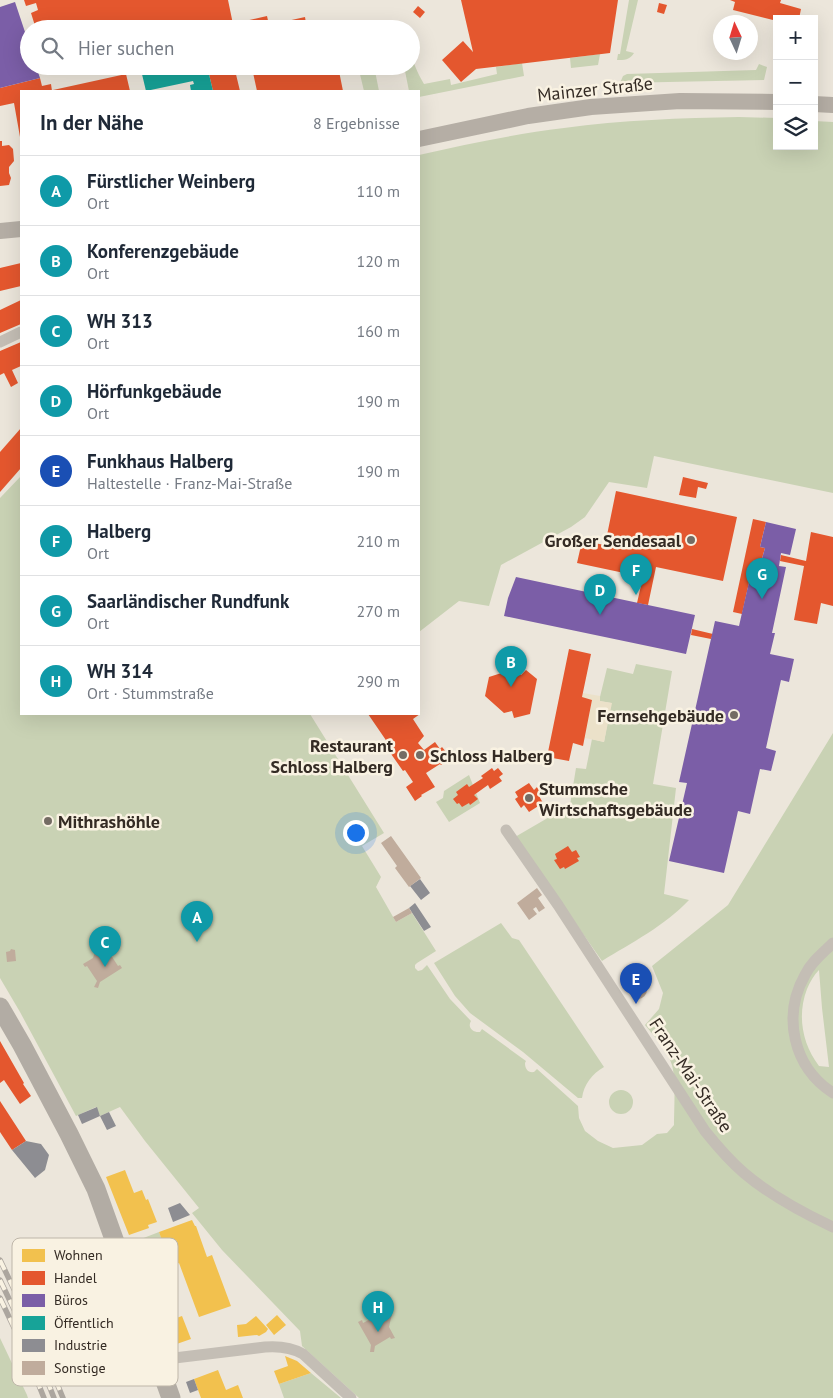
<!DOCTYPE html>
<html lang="de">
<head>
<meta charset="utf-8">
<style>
	body { margin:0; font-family:"PT Sans",sans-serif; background:#f2f2f3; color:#1f2937 }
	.controls { position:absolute; right:15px; top:15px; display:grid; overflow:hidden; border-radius:0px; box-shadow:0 5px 20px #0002 }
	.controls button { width:45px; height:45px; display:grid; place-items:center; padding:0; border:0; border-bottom:1px solid #e0e1e3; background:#fff; color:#1f2937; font:25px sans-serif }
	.compass { position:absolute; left:713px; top:15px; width:45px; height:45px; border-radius:50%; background:#fff; box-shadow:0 5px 20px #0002; rotate:356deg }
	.you { position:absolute; left:355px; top:832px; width:18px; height:18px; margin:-12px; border:4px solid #fff; border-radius:50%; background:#1a73e8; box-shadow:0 0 0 8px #1a73e833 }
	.badge { display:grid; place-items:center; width:32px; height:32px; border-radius:50%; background:#746c64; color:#fff; font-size:16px; font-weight:700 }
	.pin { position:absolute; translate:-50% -41px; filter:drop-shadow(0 1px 2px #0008) }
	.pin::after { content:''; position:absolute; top:26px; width:18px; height:15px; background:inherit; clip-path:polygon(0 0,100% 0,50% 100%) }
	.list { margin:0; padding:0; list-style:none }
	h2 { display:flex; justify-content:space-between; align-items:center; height:65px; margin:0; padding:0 20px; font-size:21px }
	h2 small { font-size:16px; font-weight:400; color:#747a83 }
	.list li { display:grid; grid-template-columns:32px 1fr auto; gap:15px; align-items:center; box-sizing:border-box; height:70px; padding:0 20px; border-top:1px solid #e0e1e3 }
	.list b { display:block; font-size:19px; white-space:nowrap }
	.list p { margin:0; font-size:16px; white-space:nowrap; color:#747a83 }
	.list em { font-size:16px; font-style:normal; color:#747a83 }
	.icon { flex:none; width:28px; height:28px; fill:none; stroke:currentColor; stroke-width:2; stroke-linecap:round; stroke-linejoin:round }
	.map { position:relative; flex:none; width:833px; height:1398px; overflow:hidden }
	.search { position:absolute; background:#fff; box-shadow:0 5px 20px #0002; left:20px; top:20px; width:400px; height:55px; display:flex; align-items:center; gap:12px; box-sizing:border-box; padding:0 18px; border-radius:28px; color:#747a83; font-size:19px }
	.panel { position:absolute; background:#fff; box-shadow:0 5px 20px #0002; left:20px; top:90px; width:400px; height:625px; border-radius:0px }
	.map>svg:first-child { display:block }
	.green { fill:#c9d2b4; fill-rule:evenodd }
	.plaza { fill:#ebe1c9 }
	.homes { fill:#f2c14e }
	.shops { fill:#e4572e }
	.offices { fill:#7b5ea7 }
	.public { fill:#17a398 }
	.industry { fill:#8d8d92 }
	.building { fill:#c0ac9c }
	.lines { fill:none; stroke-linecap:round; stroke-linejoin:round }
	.street { stroke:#c4beb5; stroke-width:11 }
	.secondary { stroke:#b5aea5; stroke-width:16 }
	.primary { stroke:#b2aca4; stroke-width:19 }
	.rail-casing { stroke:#aca69f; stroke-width:5.5 }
	.rail { stroke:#f9f2e2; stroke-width:4; stroke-dasharray:11; stroke-linecap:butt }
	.poi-dot { fill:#746c64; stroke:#f9f2e2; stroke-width:2 }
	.labels { text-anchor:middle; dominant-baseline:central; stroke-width:5; stroke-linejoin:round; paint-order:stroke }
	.street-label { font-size:18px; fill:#342b24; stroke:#f9f2e2 }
	.poi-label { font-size:18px; font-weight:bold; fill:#342b24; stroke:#f9f2e2; text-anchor:end }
	.key { fill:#f9f2e2; stroke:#beb6a9; stroke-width:1 }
	.key-label { font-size:14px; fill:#342b24 }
</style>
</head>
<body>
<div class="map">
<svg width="833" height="1398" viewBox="0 0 833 1398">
	<rect width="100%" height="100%" fill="#ece6db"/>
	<path class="green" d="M629 0H638L626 51 634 53C630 60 624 60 617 60L618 54H620Z
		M411 48C412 61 417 72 424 84L450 79 451 85 497 74 496 67 522 63 524 76 419 97V91H409L404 66H411Z
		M600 54 598 65 571 68 570 58Z
		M759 64 767 67 764 80 620 83 623 76 627 74 756 70Z
		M358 66H374L379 91H364Z
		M739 117 777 118V146H814V121L833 122V493L654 456 647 488 609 482 585 517 571 527 501 565 489 606 459 601 419 632V155C467 144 515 134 564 128 622 120 681 118 739 117Z
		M21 476V714H310L384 833 362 846 381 877 376 887 396 922 412 913 436 951 417 963 415 965V968L418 971 422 970 427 965 450 999 471 1021C467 1027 473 1033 480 1032L482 1029 526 1061 525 1063C525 1069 528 1073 534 1072L537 1069 578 1106 579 1118 585 1131 598 1141 613 1148 642 1145 657 1134 667 1133 674 1125C674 1109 676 1080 672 1065 668 1051 654 1036 645 1025L659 1009 663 993 652 966 728 905 833 733V1398H359L302 1346 300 1331 222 1250 192 1213 199 1208 145 1141 120 1107 100 1116 96 1107 76 1116 20 1012 0 978V498ZM819 970 822 1008 829 1067 819 1066C802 1044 797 1015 807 989 810 982 814 975 819 970Z
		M636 664 672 671 653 784 676 788 664 894 689 900C666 925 631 943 602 961L515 837 570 805 576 768 586 769 592 739 604 742 611 703 599 701 607 668 633 674Z
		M469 775 480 803 449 822 436 802 443 798 444 791Z
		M501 923 512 938 519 940 604 1067C592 1074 584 1084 582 1098H578L523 1052 470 1013 455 996 434 963Z
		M609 1102a12 12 0 1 1 24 0a12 12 0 1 1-24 0Z
		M159 1232 165 1248 156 1251V1255L143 1260 140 1257 135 1259 128 1244Z
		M0 1338 27 1395 28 1398H0Z
		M311 1373 341 1398H284L279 1384Z"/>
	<path class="plaza" d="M583 693 600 696V701L612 703 604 742 585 738 592 700 582 697Z"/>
	<path class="homes" d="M125 1170 134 1193 142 1190 146 1200 148 1199 157 1222 148 1225 149 1228 129 1235 106 1177Z
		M192 1220 195 1226H196L207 1257 212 1255 231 1306 199 1317 179 1263 171 1266 159 1232Z
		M277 1315 286 1325 274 1335 266 1325Z
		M182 1316 191 1339 168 1347 160 1324Z
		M256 1316 268 1329 266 1332 259 1336 257 1335 238 1337 237 1325 246 1324Z
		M285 1356 297 1361 311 1373 279 1384 274 1371 288 1366Z
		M218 1370 226 1390 238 1385 243 1398H201L194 1379Z"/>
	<path class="shops" d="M24 0H228L234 29H36L31 13 38 10 36 3 26 6Z
		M461 0H618L610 53 476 69 461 82 442 60 463 41 473 52Z
		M730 0H781L780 3 801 9 799 19H777V21L733 10 735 2Z
		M659 3 667 5 664 14 657 12Z
		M418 6 425 12 420 18 413 12Z
		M267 16 269 25 305 17 307 29H246L245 21Z
		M51 66H84V67L53 74Z
		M207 66H234L240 91H213Z
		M255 66H316L317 71 338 66 343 91H257L252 68Z
		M126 74 130 91H54L53 90Z
		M40 78 42 86 51 84 52 91H21L20 137 14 103 0 106V88Z
		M0 141H2V146L9 145 13 149 14 161 9 167V173L11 178 9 185 0 186Z
		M21 263V286L0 291V268Z
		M21 300V324L0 333V310Z
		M21 342V366L12 370 18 383 11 387 4 373 0 375V351Z
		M21 428V468L0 492V452Z
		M683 477 708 483 706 489 698 487 696 498 679 495Z
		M616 491 737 517 723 581 656 567 648 605 637 603 643 577 577 563 582 541 605 545Z
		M753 519 766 522 760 547 765 548 761 562 754 560 742 614 733 612Z
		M811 532 833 537V606L821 603 817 624 794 620 804 566 780 561 781 555 806 561Z
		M692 629 713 634 711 639 691 635Z
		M569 649 591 654 582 697 592 700 583 746 573 743 569 761 547 757Z
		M514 669 521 675 526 670 537 679 530 714 514 718 512 711 504 713 485 696 489 677Z
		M368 714H420L413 719 424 736 418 743 424 750 435 742 440 749 442 747 451 758 441 765 440 764 426 773 435 787 421 795 422 796 415 801 406 787 413 782 405 770 403 771 389 751 392 749Z
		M492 768 494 771 498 768 503 774 499 777 502 781 490 789 488 785 474 795 478 799 470 805 469 803 462 807 459 803 457 804 453 799 458 795 456 792 467 784 469 787 483 778 481 776Z
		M529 783 534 790 537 787 542 794 539 796 543 803 529 812 524 805 521 808 515 799 518 797 515 792Z
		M568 846 572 852 576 850 580 857 577 858 579 861 565 869 564 867 560 869 554 860 557 859 555 854Z
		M0 1041 24 1083 23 1084 31 1096 20 1104 4 1080 0 1083Z
		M0 1101 26 1141 12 1150 0 1132Z"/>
	<path class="offices" d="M15 2 29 44V66H36L40 78 0 88V7Z
		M766 522 796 529 790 555 781 553 779 566 786 567 772 633H775L770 654 794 659 789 682 781 680 766 748 776 751 771 771 760 769 750 814 738 811 724 873 669 861 687 783 679 782 715 621 739 626 754 560 761 562 765 548 760 547Z
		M516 577 695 615 686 654 504 616 508 598Z"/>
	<path class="public" d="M156 66H207L213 91H191L190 85 194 84 193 81 146 91 141 70Z"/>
	<path class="industry" d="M420 879 430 893 421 900 410 886Z
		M415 903 431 927 424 931 409 908Z
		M97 1107 100 1116 109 1112 116 1126 107 1130 100 1116 82 1124 78 1115Z
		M26 1141 41 1144 49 1155 45 1170 35 1178 12 1150Z
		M180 1203 190 1215 173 1222 168 1208Z
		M194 1379 198 1390 190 1393 186 1382Z"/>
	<path class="building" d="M391 836 421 878 409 887 395 868 397 866 381 843Z
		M537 888 542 895 538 898 545 908 539 912 536 907 533 909 537 914 529 920 517 903Z
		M409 908 412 913 396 922 393 917Z
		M97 945 105 946 118 966 120 965 122 968 100 982 98 988 94 987 97 981 87 966 85 967 83 964 93 958Z
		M11 949 15 950 16 961 7 962 6 952 10 951Z
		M629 990a9 9 0 1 1 18 0a9 9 0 1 1-18 0Z
		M384 1312 392 1314 389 1327 395 1338 391 1339 390 1337 375 1346 374 1352H370L371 1345 358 1322 362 1320 363 1323Z"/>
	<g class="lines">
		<path class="street" d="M0 342 21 332
			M506 830 558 905 705 1131C717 1146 730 1161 744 1173 771 1196 801 1212 833 1227
			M833 943C823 953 811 962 805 975 782 1016 793 1067 833 1093
			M158 1360 265 1347C278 1346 291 1347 303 1354L351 1398"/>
		<path class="secondary" d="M814 104 833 105
			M419 139 528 116 591 107 680 101 777 102
			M0 231 21 229"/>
		<path class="primary" d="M0 1007 22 1045 69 1134 96 1189 171 1398"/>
		<g class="rail-casing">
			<path id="rail" d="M0 1260 44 1352 63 1398
				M0 1280 43 1370 54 1398
				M0 1298 26 1353 44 1398"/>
		</g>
		<use href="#rail" class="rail"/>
	</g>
	<g class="poi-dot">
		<circle cx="691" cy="540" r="5"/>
		<circle cx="734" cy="715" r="5"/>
		<circle cx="403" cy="755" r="5"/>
		<circle cx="420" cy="755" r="5"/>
		<circle cx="529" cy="798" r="5"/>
		<circle cx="48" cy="821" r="5"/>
	</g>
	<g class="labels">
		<g class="street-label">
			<text transform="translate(595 89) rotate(-6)">Mainzer Straße</text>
			<text transform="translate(691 1075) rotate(56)">Franz-Mai-Straße</text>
		</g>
		<g class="poi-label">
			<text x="681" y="540">Großer Sendesaal</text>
			<text x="724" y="715">Fernsehgebäude</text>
			<text x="393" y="745">Restaurant<tspan x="393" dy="21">Schloss Halberg</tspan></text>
			<text x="430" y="755" text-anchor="start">Schloss Halberg</text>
			<text x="539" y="788" text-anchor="start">Stummsche<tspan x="539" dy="21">Wirtschaftsgebäude</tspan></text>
			<text x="58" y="821" text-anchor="start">Mithrashöhle</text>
		</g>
	</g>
	<rect x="12" y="1238" width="166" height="148" rx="8" class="key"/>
	<rect x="22" y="1249" width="23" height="13" fill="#f2c14e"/>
	<rect x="22" y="1271" width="23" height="14" fill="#e4572e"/>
	<rect x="22" y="1294" width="23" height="13" fill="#7b5ea7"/>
	<rect x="22" y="1316" width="23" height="14" fill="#17a398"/>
	<rect x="22" y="1339" width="23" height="13" fill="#8d8d92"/>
	<rect x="22" y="1361" width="23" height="14" fill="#c0ac9c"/>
	<g class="key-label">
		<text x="54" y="1260">Wohnen</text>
		<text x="54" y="1283">Handel</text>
		<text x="54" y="1305">Büros</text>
		<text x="54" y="1328">Öffentlich</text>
		<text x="54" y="1350">Industrie</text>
		<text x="54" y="1373">Sonstige</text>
	</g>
</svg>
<div class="controls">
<button>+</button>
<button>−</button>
<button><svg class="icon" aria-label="layers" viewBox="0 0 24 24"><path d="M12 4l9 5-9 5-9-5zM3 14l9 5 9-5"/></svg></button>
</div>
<svg class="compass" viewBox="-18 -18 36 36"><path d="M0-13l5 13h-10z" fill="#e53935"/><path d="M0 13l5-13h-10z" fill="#747a83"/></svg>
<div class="you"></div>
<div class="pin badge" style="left:197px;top:942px;background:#0f9aa8">A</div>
<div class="pin badge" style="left:511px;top:687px;background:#0f9aa8">B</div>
<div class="pin badge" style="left:105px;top:967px;background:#0f9aa8">C</div>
<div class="pin badge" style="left:600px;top:615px;background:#0f9aa8">D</div>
<div class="pin badge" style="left:636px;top:1004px;background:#1a4fb4">E</div>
<div class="pin badge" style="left:636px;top:595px;background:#0f9aa8">F</div>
<div class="pin badge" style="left:762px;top:599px;background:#0f9aa8">G</div>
<div class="pin badge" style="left:378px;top:1332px;background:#0f9aa8">H</div>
<div class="search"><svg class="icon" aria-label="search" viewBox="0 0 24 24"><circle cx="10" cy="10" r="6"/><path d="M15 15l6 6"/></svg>Hier suchen</div>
<section class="panel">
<h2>In der Nähe<small>8 Ergebnisse</small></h2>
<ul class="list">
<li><span class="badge" style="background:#0f9aa8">A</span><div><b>Fürstlicher Weinberg</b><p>Ort</p></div><em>110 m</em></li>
<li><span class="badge" style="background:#0f9aa8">B</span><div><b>Konferenzgebäude</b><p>Ort</p></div><em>120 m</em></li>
<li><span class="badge" style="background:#0f9aa8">C</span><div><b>WH 313</b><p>Ort</p></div><em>160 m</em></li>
<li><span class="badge" style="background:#0f9aa8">D</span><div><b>Hörfunkgebäude</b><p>Ort</p></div><em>190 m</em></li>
<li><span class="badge" style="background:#1a4fb4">E</span><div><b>Funkhaus Halberg</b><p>Haltestelle · Franz-Mai-Straße</p></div><em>190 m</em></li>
<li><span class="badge" style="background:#0f9aa8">F</span><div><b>Halberg</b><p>Ort</p></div><em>210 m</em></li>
<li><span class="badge" style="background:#0f9aa8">G</span><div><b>Saarländischer Rundfunk</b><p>Ort</p></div><em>270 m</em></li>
<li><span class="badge" style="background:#0f9aa8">H</span><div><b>WH 314</b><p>Ort · Stummstraße</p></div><em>290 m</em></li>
</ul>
</section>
</div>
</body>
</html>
